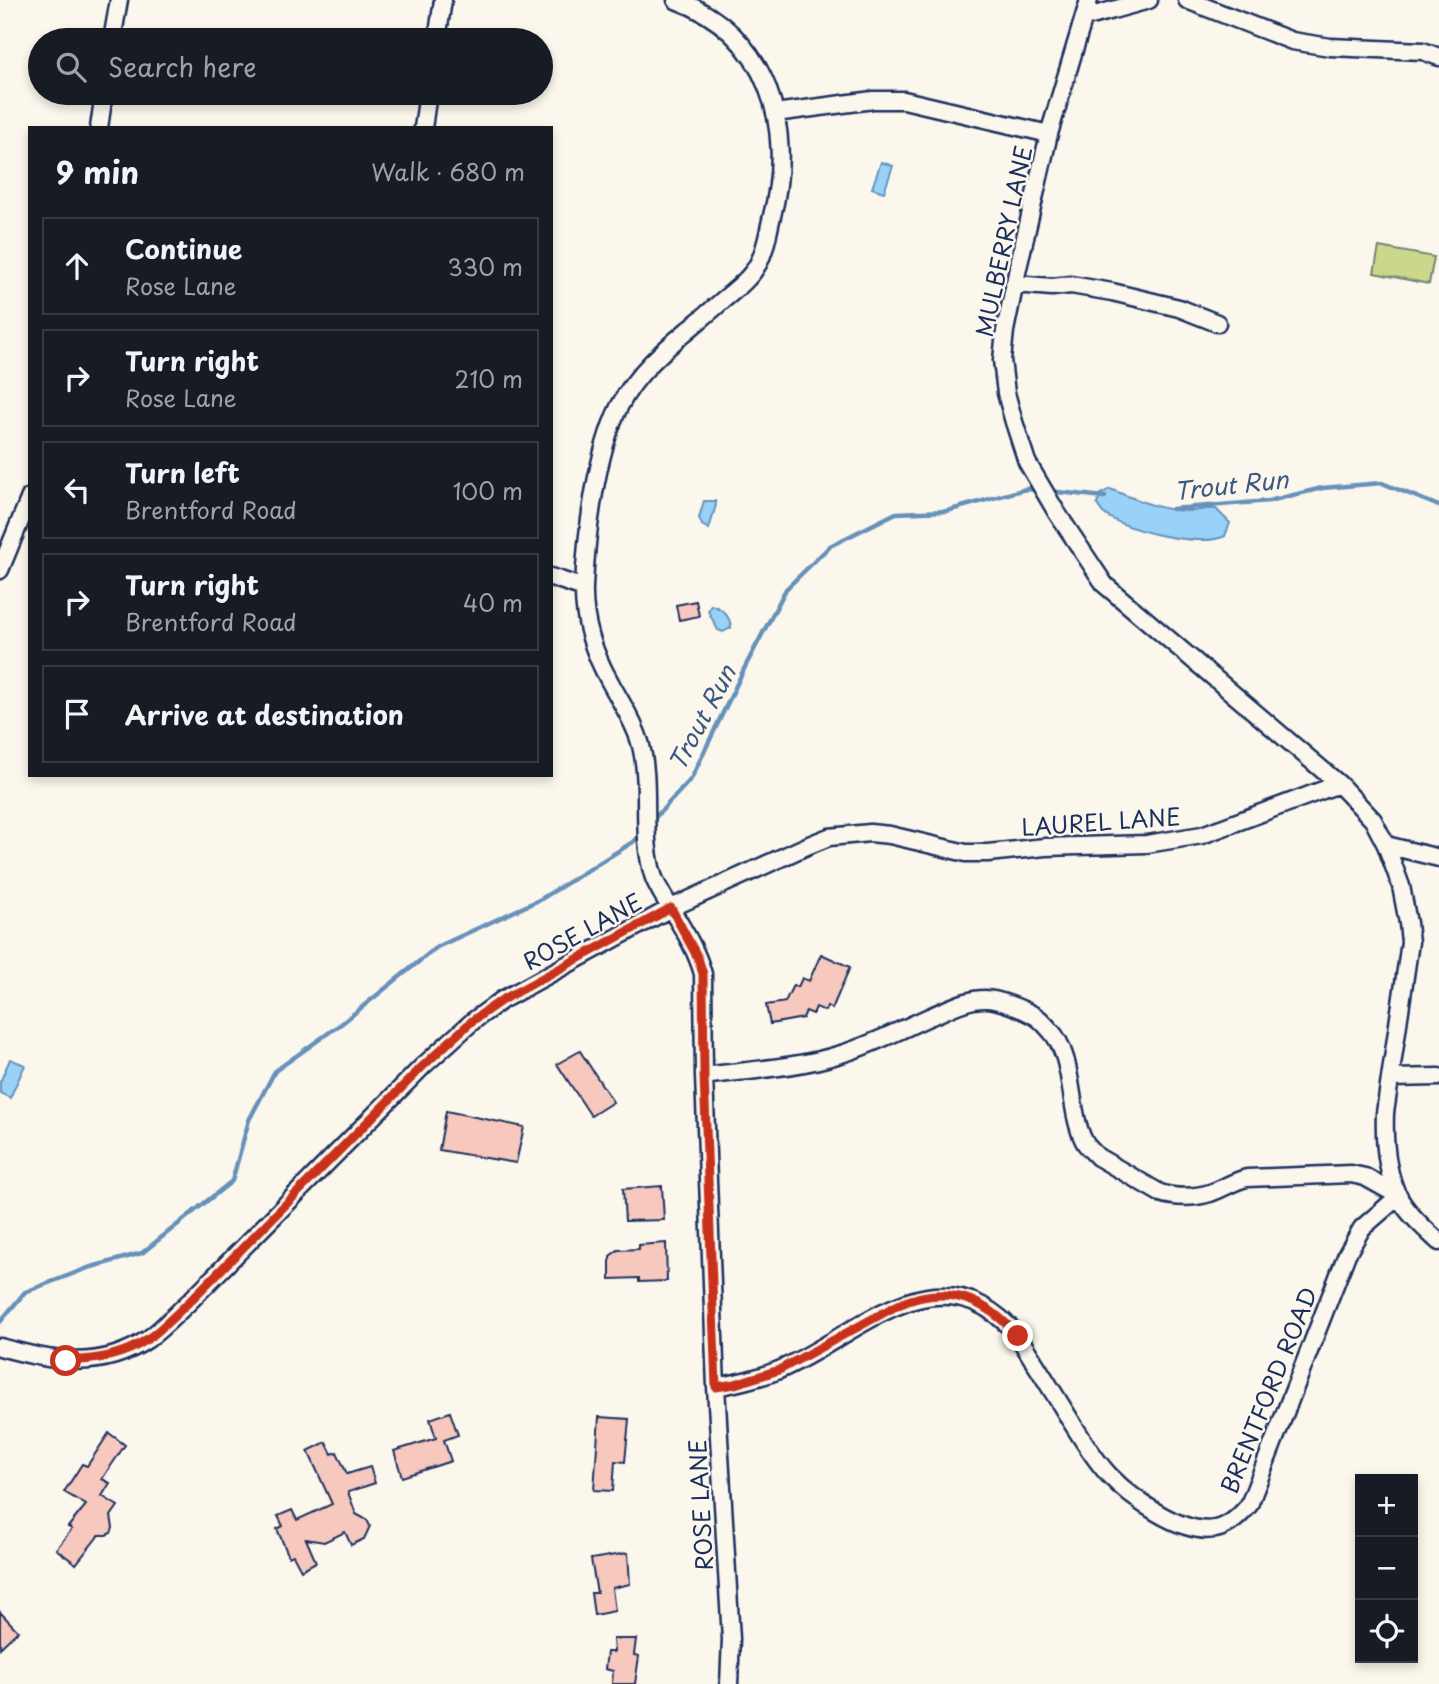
<!DOCTYPE html>
<html lang="en">
<head>
<meta charset="utf-8">
<style>
	body { margin:0; font-family:"Playpen Sans",sans-serif; background:#20242c; color:#f1f3f6 }
	.controls { position:absolute; right:21px; bottom:21px; display:grid; overflow:hidden; border-radius:0px; box-shadow:0 4px 10px #0003 }
	.controls button { width:63px; height:63px; display:grid; place-items:center; padding:0; border:0; border-bottom:2px solid #363941; background:#171b24; color:#f1f3f6; font:35px sans-serif }
	.stop { position:absolute; width:21px; height:21px; margin:-16px; border:5px solid #c8321e; border-radius:50%; background:#fff }
	.stop.end { background:#c8321e; border-color:#fff; box-shadow:0 2px 7px #0008 }
	.list { margin:0; padding:0; list-style:none }
	h2 { display:flex; justify-content:space-between; align-items:center; height:91px; margin:0; padding:0 28px; font-size:30px }
	h2 small { font-size:23px; font-weight:400; color:#9ea1a6 }
	.list li { display:grid; grid-template-columns:46px 1fr auto; gap:21px; align-items:center; box-sizing:border-box; height:98px; margin:0 14px 14px; padding:0 14px; border:2px solid #363941; border-radius:0px }
	.list b { display:block; font-size:26px; white-space:nowrap }
	.list p { margin:0; font-size:23px; white-space:nowrap; color:#9ea1a6 }
	.list em { font-size:23px; font-style:normal; color:#9ea1a6 }
	.icon { flex:none; width:38px; height:38px; fill:none; stroke:currentColor; stroke-width:2; stroke-linecap:round; stroke-linejoin:round }
	.map { position:relative; flex:none; width:1439px; height:1684px; overflow:hidden }
	.search { position:absolute; background:#171b24; box-shadow:0 4px 10px #0003; left:28px; top:28px; width:525px; height:77px; display:flex; align-items:center; gap:18px; box-sizing:border-box; padding:0 24px; border-radius:38px; color:#9ea1a6; font-size:26px }
	.panel { position:absolute; background:#171b24; box-shadow:0 4px 10px #0003; left:28px; top:126px; width:525px; height:651px; border-radius:0px }
	.map>svg:first-child { display:block }
	.green { fill:#cbd78b; stroke:#738374; stroke-width:2 }
	.water { fill:#98d2f8; stroke:#6691ba; stroke-width:2 }
	.lines { fill:none; stroke-linecap:round; stroke-linejoin:round }
	.stream { stroke:#6691ba; stroke-width:4.5 }
	.building { fill:#f7c8bd; stroke:#1b2f5e; stroke-width:2 }
	.minor-casing { stroke:#1b2f5e; stroke-width:21 }
	.minor { stroke:#fbf7ec; stroke-width:16 }
	.route { stroke:#c8321e; stroke-width:9 }
	.labels { text-anchor:middle; dominant-baseline:central; stroke-width:5; stroke-linejoin:round; paint-order:stroke }
	.street-label { font-size:23px; fill:#1b2f5e; stroke:#fbf7ec }
	.water-label { font-size:24px; font-style:italic; fill:#3a5884; stroke:#fbf7ec }
</style>
</head>
<body>
<div class="map">
<svg width="1439" height="1684" viewBox="0 0 1439 1684">
	<rect width="100%" height="100%" fill="#fbf7ec"/>
	<filter id="ink" filterUnits="userSpaceOnUse"><feTurbulence type="fractalNoise" baseFrequency=".0143" numOctaves="2"/><feDisplacementMap in="SourceGraphic" scale="14" xChannelSelector="R" yChannelSelector="G"/><feConvolveMatrix kernelMatrix="1 2 1 2 8 2 1 2 1" color-interpolation-filters="sRGB"/></filter>
	<g filter="url(#ink)">
		<path class="green" d="M1379 247 1434 257 1429 284 1374 273Z"/>
		<path class="water" d="M881 162 893 166 884 192 872 188Z
			M1110 489C1133 498 1161 511 1187 511 1197 511 1206 508 1216 509L1230 523 1225 536C1202 548 1124 531 1103 513 1102 512 1097 505 1097 504L1101 494Z
			M704 501H715L716 505 709 529 702 525 699 518Z
			M711 605C721 607 731 617 731 628L723 632 718 630 708 611Z
			M10 1059 25 1065 10 1098 0 1093V1082Z"/>
		<g class="lines">
			<path class="stream" d="M1048 491 1105 497
				M1172 509 1269 501 1322 488 1382 483 1439 506
				M652 821 691 779 745 667 786 589 830 546 896 513 947 511 1026 489 1039 490
				M0 1322 25 1292 88 1268 142 1253 232 1181 249 1120 275 1071 341 1024 437 947 541 899 633 842 642 833"/>
		</g>
		<path class="building" d="M696 601 699 616 679 620 676 605Z
			M821 954 850 967 832 1009 827 1006 825 1011 816 1007 813 1014 806 1011 803 1018 770 1024 766 1005 785 1002 793 985 798 987 802 978 809 981Z
			M580 1051 613 1102 591 1116 557 1064Z
			M446 1111 524 1127 516 1163 439 1150Z
			M662 1186 664 1220 625 1221 623 1189Z
			M666 1243 667 1281 639 1282V1278L610 1279V1256L618 1250 639 1249V1245Z
			M450 1412 458 1435 444 1440 451 1461 402 1477 394 1451 436 1438 430 1419Z
			M599 1417 629 1419 625 1462 615 1461 613 1491 594 1490Z
			M109 1433 125 1445 102 1479 110 1483 102 1496 118 1506 111 1516 113 1528 111 1533 106 1535H99L76 1564 56 1549 72 1529 68 1527 86 1505 64 1492 82 1464 87 1466Z
			M326 1442 332 1454 337 1452 347 1474 370 1467 375 1483 348 1492 356 1514 367 1520 370 1526 364 1539 351 1545 345 1532 324 1542 306 1539 316 1562 301 1570 293 1555 289 1557 277 1529 283 1526 278 1516 292 1510 297 1520 332 1504 308 1451Z
			M628 1553 630 1584 612 1588 615 1611 594 1615 591 1593H597L591 1559Z
			M0 1612 18 1631 0 1648Z
			M613 1639H636L634 1655 639 1656 635 1684H612L613 1671 605 1669 607 1652H614Z"/>
		<g class="lines">
			<g class="minor-casing">
				<path id="minor" d="M676 0C768 33 795 127 772 216 768 232 766 250 758 264 750 279 735 290 723 300 687 333 641 362 619 407 596 454 586 535 584 587 583 622 593 652 610 682 621 703 633 719 640 742 652 785 640 831 653 875 656 885 663 895 668 904 681 926 696 948 703 974L704 1076 716 1387 731 1639 729 1684
					M1089 0 1049 134 1018 268 1005 331 1002 360 1006 393 1014 422 1027 462 1057 513 1105 585 1339 784
					M1187 0 1292 41 1330 47 1423 51 1439 57
					M1084 18 1149 0
					M112 40 119 0
					M437 40 443 0
					M775 113 873 100H904L1049 134
					M99 128 104 93
					M423 128 428 93
					M1014 284 1052 287 1071 285 1112 292 1179 308 1217 323
					M0 570 30 497
					M551 577 584 588
					M1386 845 1439 858
					M704 1076C749 1070 797 1068 841 1054 871 1045 900 1030 929 1017 947 1010 965 999 985 999 998 999 1023 1009 1035 1016 1041 1019 1045 1025 1050 1030 1075 1056 1068 1110 1084 1141 1087 1147 1093 1152 1098 1157L1160 1193C1175 1198 1194 1198 1210 1193 1223 1189 1233 1181 1247 1178L1351 1174 1365 1177 1399 1196
					M1390 1078 1439 1077
					M0 1347C52 1361 100 1372 148 1339 163 1328 176 1314 189 1302L423 1066 473 1021 502 1000 671 908 809 845 829 837 870 833 890 835 966 853H988L1045 847 1147 844 1202 835 1339 784 1373 820 1386 845 1401 886 1408 923 1410 942 1385 1113C1384 1140 1386 1171 1398 1196 1407 1213 1425 1229 1439 1242
					M716 1387C737 1383 759 1378 779 1370 860 1335 939 1243 1018 1336 1035 1363 1052 1390 1069 1418 1081 1437 1093 1458 1109 1475 1131 1498 1181 1535 1215 1529 1229 1527 1240 1516 1249 1505L1347 1254 1362 1228 1399 1196"/>
			</g>
			<use href="#minor" class="minor"/>
		</g>
	</g>
	<g class="lines" filter="url(#ink)">
		<path class="route" d="M66 1361C96 1360 124 1356 149 1338 163 1328 176 1314 189 1302L423 1066 472 1021 502 1000 671 908 698 958 703 974 704 1076 716 1387 735 1384 779 1370 896 1306C944 1283 984 1297 1018 1336"/>
	</g>
	<g class="labels">
		<g class="street-label">
			<text transform="translate(1003 241) rotate(-78)">MULBERRY LANE</text>
			<text transform="translate(1101 821) rotate(-4)">LAUREL LANE</text>
			<text transform="translate(582 931) rotate(-29)">ROSE LANE</text>
			<text transform="translate(1268 1390) rotate(-68)">BRENTFORD ROAD</text>
			<text transform="translate(700 1505) rotate(-93)">ROSE LANE</text>
		</g>
		<g class="water-label">
			<text transform="translate(1231 484) rotate(-6)">Trout Run</text>
			<text transform="translate(701 717) rotate(-62)">Trout Run</text>
		</g>
	</g>
</svg>
<div class="controls">
<button>+</button>
<button>−</button>
<button><svg class="icon" aria-label="locate" viewBox="0 0 24 24"><circle cx="12" cy="12" r="6"/><path d="M12 2v4M12 18v4M2 12h4M18 12h4"/></svg></button>
</div>
<div class="stop" style="left:66px;top:1361px"></div>
<div class="stop end" style="left:1018px;top:1336px"></div>
<div class="search"><svg class="icon" aria-label="search" viewBox="0 0 24 24"><circle cx="10" cy="10" r="6"/><path d="M15 15l6 6"/></svg>Search here</div>
<section class="panel">
<h2>9 min<small>Walk · 680 m</small></h2>
<ul class="list">
<li><svg class="icon" aria-label="ahead" viewBox="0 0 24 24"><path d="M12 20V5M6 11l6-6 6 6"/></svg><div><b>Continue</b><p>Rose Lane</p></div><em>330 m</em></li>
<li><svg class="icon" aria-label="right" viewBox="0 0 24 24"><path d="M7 20v-9h11M14 6l5 5-5 5"/></svg><div><b>Turn right</b><p>Rose Lane</p></div><em>210 m</em></li>
<li><svg class="icon" aria-label="left" viewBox="0 0 24 24"><path d="M17 20v-9H6M10 6l-5 5 5 5"/></svg><div><b>Turn left</b><p>Brentford Road</p></div><em>100 m</em></li>
<li><svg class="icon" aria-label="right" viewBox="0 0 24 24"><path d="M7 20v-9h11M14 6l5 5-5 5"/></svg><div><b>Turn right</b><p>Brentford Road</p></div><em>40 m</em></li>
<li><svg class="icon" aria-label="arrive" viewBox="0 0 24 24"><path d="M6 21V4h12l-3 4 3 4H6"/></svg><div><b>Arrive at destination</b></div></li>
</ul>
</section>
</div>
</body>
</html>
